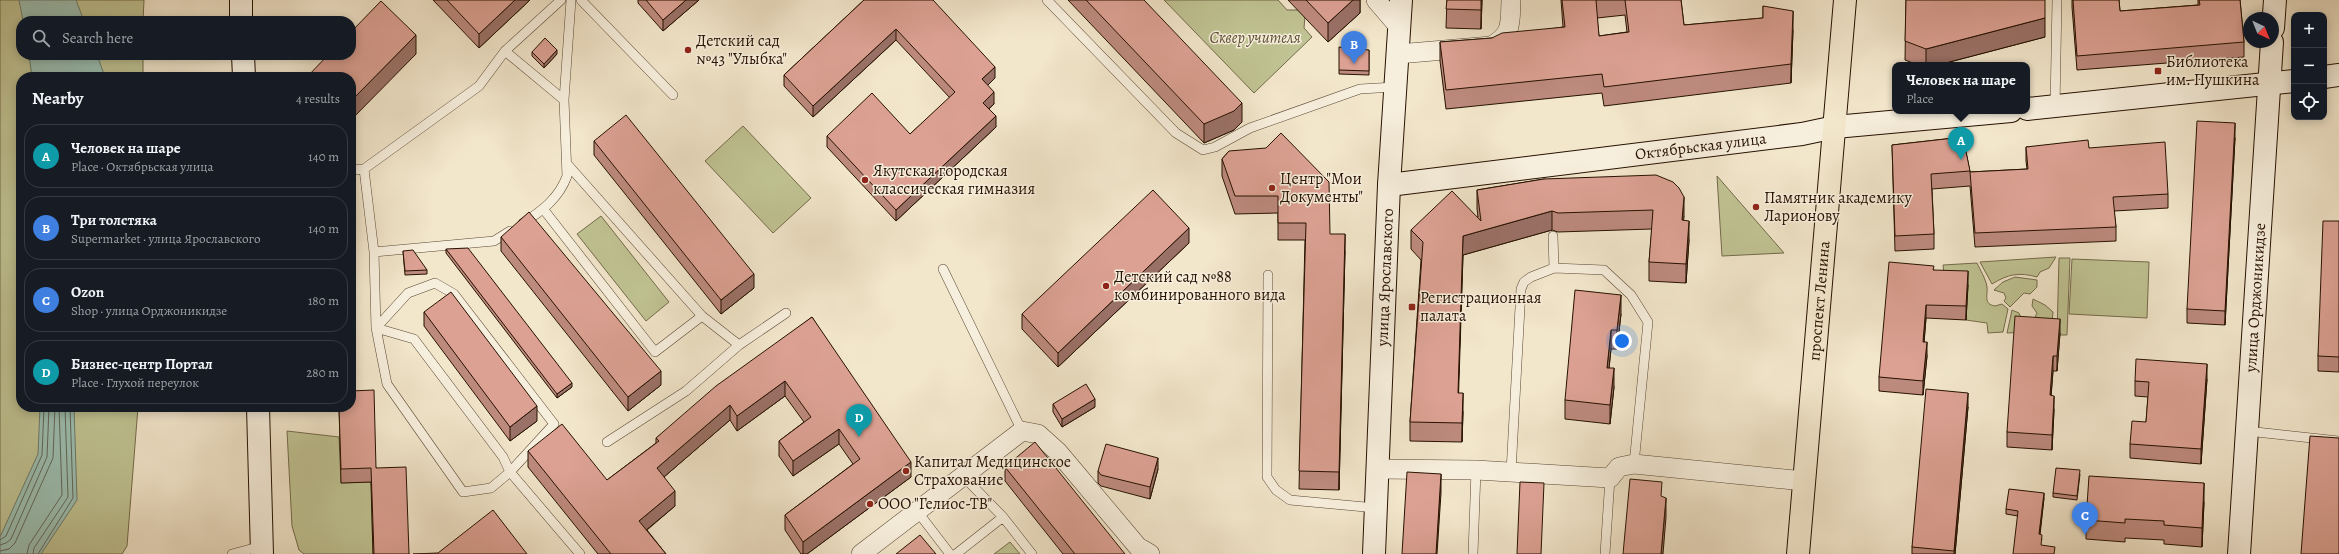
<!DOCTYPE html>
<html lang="en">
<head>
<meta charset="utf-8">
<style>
	body { margin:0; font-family:Alegreya,serif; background:#20242c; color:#f1f3f6 }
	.controls { position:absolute; right:12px; top:12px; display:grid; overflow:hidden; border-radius:8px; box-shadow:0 2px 10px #0003 }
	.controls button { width:36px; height:36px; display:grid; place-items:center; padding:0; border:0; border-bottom:1px solid #363941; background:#171b24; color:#f1f3f6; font:20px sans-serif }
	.compass { position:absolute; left:2243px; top:12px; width:36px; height:36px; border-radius:50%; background:#171b24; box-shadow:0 2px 10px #0003; rotate:137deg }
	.you { position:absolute; left:1622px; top:341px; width:14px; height:14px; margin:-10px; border:3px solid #fff; border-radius:50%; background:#1a73e8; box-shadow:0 0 0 6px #1a73e833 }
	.badge { display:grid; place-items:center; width:26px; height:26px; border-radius:50%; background:#db2777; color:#fff; font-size:13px; font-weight:700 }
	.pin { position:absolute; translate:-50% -33px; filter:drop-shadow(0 1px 2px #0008) }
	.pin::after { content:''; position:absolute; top:21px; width:14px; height:12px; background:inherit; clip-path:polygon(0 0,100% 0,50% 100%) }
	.popup { position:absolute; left:1892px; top:62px; width:138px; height:52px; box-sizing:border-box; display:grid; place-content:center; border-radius:8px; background:#171b24; filter:drop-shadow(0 1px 3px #0005); font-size:13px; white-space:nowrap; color:#9ea1a6 }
	.popup b { font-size:15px; color:#f1f3f6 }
	.popup::after { content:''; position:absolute; left:50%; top:100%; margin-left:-8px; border:8px solid transparent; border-top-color:#171b24 }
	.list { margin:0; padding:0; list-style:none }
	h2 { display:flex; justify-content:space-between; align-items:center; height:52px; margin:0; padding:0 16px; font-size:17px }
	h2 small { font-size:13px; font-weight:400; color:#9ea1a6 }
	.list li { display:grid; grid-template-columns:26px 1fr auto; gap:12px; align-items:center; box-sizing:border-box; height:64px; margin:0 8px 8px; padding:0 8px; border:1px solid #363941; border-radius:16px }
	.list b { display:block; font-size:15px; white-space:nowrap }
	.list p { margin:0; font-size:13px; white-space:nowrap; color:#9ea1a6 }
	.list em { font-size:13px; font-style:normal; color:#9ea1a6 }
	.icon { flex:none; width:22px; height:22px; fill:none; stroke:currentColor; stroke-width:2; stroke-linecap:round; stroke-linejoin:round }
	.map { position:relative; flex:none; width:2339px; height:554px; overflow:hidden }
	.search { position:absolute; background:#171b24; box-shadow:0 2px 10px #0003; left:16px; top:16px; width:340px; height:44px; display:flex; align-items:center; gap:10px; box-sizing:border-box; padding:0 14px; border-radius:16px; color:#9ea1a6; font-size:15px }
	.panel { position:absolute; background:#171b24; box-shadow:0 2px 10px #0003; left:16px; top:72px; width:340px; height:340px; border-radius:16px }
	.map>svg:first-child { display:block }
	.green { fill:#c0c393; stroke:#736a4a }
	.water { fill:#9cc0b3; stroke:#6d7a6b }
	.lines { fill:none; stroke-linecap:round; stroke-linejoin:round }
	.shore { stroke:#61685a; stroke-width:1 }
	.lane-casing { stroke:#594633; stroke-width:10 }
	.street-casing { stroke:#594633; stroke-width:20 }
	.secondary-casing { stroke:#261100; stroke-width:24 }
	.primary-casing { stroke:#261100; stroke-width:24 }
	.lane { stroke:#f7efdd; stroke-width:9 }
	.street { stroke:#f7efdd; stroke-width:19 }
	.secondary { stroke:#f7efdd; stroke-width:22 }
	.primary { stroke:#f2e6cb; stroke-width:22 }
	.wall { fill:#bd8a7e; stroke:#261100; fill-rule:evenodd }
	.shaded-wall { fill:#9a7167; stroke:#261100 }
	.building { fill:#dca193; stroke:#261100 }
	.poi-dot { fill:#8f2418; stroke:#f7efdd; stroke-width:1.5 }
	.labels { text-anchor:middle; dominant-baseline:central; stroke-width:3; stroke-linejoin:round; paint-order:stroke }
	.park-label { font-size:16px; font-style:italic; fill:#5c4f33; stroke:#f7efdd }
	.poi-label { font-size:16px; fill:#261100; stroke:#f7efdd; text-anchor:start }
	.street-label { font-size:16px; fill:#261100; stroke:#f7efdd }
</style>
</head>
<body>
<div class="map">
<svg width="2339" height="554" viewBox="0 0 2339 554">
	<rect width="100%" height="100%" fill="#f2e6cb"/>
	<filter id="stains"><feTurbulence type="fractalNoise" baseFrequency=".005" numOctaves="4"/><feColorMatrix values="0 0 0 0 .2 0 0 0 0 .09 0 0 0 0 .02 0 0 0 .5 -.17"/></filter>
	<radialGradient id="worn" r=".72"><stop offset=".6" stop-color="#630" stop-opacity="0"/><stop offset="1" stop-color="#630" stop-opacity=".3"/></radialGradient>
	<path class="green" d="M0 0H144L143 21H21V55H143V77H21V407H138L127 546 122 554H0Z
		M1164 0H1278L1287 10H1299L1305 16 1304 28 1312 37 1254 93Z
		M743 126 811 198 773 233 705 161Z
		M1717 176 1784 253 1722 256Z
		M601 216 669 302 646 321 577 234Z
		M2056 257 2049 268 2040 272 2037 277C2019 272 2008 274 1992 284L1980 262Z
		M2059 258H2070L2067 335H2057Z
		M2072 259 2149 262 2147 318 2069 314Z
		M1977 263C1980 270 1986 279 1987 287 1988 295 1983 304 1995 306L2002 304 2008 309 2003 332 1988 333 1987 323 1966 320 1945 284 1943 265Z
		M2015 277 2037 280V287L2030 294 2024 293 2010 307 2004 301 2006 298 2004 293 1994 290 2003 282Z
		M2033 299 2045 305 2053 312 2051 333 2034 320 2037 313 2032 306Z
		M2012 310 2019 313 2027 332 2007 333Z
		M287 431 339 437 341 483 371 482 373 554H304L299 550 292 526Z
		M1010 542 1020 554H994Z"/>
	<path class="water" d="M19 0H76L84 21H23Z
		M29 55H97L105 77H32Z
		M40 407H74L77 500 41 554H0V537L38 454Z"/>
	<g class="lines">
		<path class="shore" d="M0 540 6 536 42 455 44 407
			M0 545 6 543 11 539 47 457 49 407
			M0 551 9 549 15 543 53 458 55 407
			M27 554 29 545 62 495 59 407
			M33 554 34 548 68 497 65 407
			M38 554 73 498 70 407"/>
		<g class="lane-casing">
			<path id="lane" d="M581 0 673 95
				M1047 0 1176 133 1203 150 1215 147 1250 128 1360 89 1395 87
				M505 51 564 100
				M2055 107 2057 0
				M568 165 702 316 739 345 786 313
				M364 169 374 252
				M351 170 364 169 479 86 505 51 561 0
				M544 210 655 352 702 316
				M523 223C542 211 559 198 567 176L564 100 571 0
				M1553 236 1554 268
				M943 269 1022 431
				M1268 275 1267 477 1276 490 1290 500 1376 508
				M376 328 408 293 435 283 454 294 554 424 510 472 491 488 463 492 387 384 376 328 374 252 494 241 510 231
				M376 328 414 339 503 457 510 472 580 554
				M2247 431 2339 441
				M607 442 686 391 739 345
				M1511 472 1521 289 1524 282 1531 277 1554 268 1604 270 1631 295 1648 322 1634 464
				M963 476 1003 517
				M917 511 950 554
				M232 554 262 546
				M956 554 1003 517 1032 554
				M1473 554 1476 470
				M1605 554 1610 478"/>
		</g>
		<g class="street-casing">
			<path id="street" d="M1376 0 1400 28
				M1398 54 1491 46C1513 35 1510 22 1511 0
				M1378 469 1476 470 1610 478 1619 467 1634 464 1804 481
				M861 554 1022 431 1038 434 1058 452 1138 547 1150 554"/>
		</g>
		<g class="secondary-casing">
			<g id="secondary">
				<path d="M241 0V21"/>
				<path d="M2273 28 2275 0"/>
				<path d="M243 55 244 77"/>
				<path d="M2324 77 2339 75"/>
				<path d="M2027 109 2294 81"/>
				<path id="s1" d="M1389 185 1802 134 1835 127 2011 111"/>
				<path d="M258 407 262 554"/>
				<path id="s2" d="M1374 554 1389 185 1401 0"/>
				<path id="s3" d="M2239 554 2272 42"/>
			</g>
		</g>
		<g class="primary-casing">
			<g id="primary">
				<path id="s4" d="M1798 554 1845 0"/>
			</g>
		</g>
		<use href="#lane" class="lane"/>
		<use href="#street" class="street"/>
		<use href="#secondary" class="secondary"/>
		<use href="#primary" class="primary"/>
	</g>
	<path class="wall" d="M433 0H530L479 48Z
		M638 0H699L663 31 638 3Z
		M864 0 995 78 987 85 994 104 989 109 996 127 896 221 827 147V136L910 134 950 98 896 40 813 117 784 86V75Z
		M1068 0H1144L1242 122 1234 130 1204 143Z
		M1288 0H1360V13L1328 42Z
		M1447 0H1482L1481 29 1446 28Z
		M1561 0H1681L1684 25 1763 18V6L1793 30 1791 83 1604 106 1602 93 1446 109 1440 61V42L1492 38 1563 27ZM1625 15 1627 32 1599 36 1597 18Z
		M1906 0 2045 37 1938 65H1918L1905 60Z
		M2072 0H2119L2120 11 2198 5V0H2240L2244 42V57L2077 70 2072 7Z
		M1369 50V75L1339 74V70Z
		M532 52 557 54 544 68 532 56Z
		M1963 137 1970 172 2027 169 2026 161V147L2089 148 2168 194V208L2114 211 2116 227V241L1975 247 1970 186 1932 189 1934 234V249L1895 251 1892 145Z
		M2235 138 2225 325 2187 323V309Z
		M594 141 754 288 721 314 594 155Z
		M1229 151 1330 234 1345 251 1339 490 1299 489 1305 240H1278V213L1235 214 1222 176V159Z
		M1544 179 1684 216 1683 220 1689 240 1686 283 1649 281V262L1652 229 1558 232 1552 230 1463 255 1458 393 1463 412 1462 442 1410 441V422L1421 260 1411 249V230L1478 217 1477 209V190Z
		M2339 221V372L2318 371V356Z
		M501 237 661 385 628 411 501 251Z
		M1189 243 1058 367 1022 329V314Z
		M446 249 572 387 557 398 446 253Z
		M403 251 427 270V274L405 275Z
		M1934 270 1968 285 1966 320 1926 318 1924 342 1927 356 1923 395 1879 391V377Z
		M424 312 537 421 510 441 424 326Z
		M1621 314 1617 349H1611L1609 368 1614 387 1610 424 1565 419V400Z
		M812 317 911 477 807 554H801L785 530V515L853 464 839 444 793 476 779 456V441L804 422 785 396 737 431 730 420 664 477 675 506 647 530 666 554H598L528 467V451L607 480 656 443V438Z
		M2060 333 2057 371H2053L2051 396 2054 410 2052 450 2007 447V432Z
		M351 349 352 391 376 468 409 554H373L371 482 341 483 339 407H351Z
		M2207 379 2201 464 2130 458V444L2146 422 2148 397 2135 396V381Z
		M1053 404 1095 407 1062 427 1053 412Z
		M1968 407 1955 554H1912V547Z
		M1005 467 1125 554H1063L1005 481Z
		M1158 469 1150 499 1101 486 1098 483V471Z
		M2080 474 2077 500 2053 497V493Z
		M2044 498 2040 535 2042 540 2018 516 2006 514V509Z
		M2204 502 2202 547 2164 544V540L2125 538V542L2086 539V520Z"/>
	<path class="shaded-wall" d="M515 0H530L479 48V34Z
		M686 0H699L663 31V20Z
		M1353 0H1360V13L1328 42V23Z
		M1481 0H1482L1481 29Z
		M1793 11V30L1791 83V64Z
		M2045 18V37L1938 65H1926V49Z
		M896 29V40L813 117V106Z
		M416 35V54L351 120V101Z
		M557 50V54L544 68V64Z
		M995 67V78L982 91V79Z
		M994 92V104L983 114V103Z
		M1242 103V122L1234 130 1204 143V124Z
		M996 116V127L896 221V210Z
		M2235 123V138L2225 325V311Z
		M1684 197V216L1682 239V220Z
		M1552 211V230L1463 255 1458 412V393L1463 236Z
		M1689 221V240L1686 283V264Z
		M1189 228V243L1058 367V353Z
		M1345 234V251L1339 490V472Z
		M1968 271V285L1966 320V306Z
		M754 274V288L721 314V300Z
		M1621 295V314L1617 349V330Z
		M1926 305V318L1923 355V342Z
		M2060 319V333L2057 371V356Z
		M1611 330V349L1607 387V368Z
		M1927 342V356L1923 395V381Z
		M2053 356V371L2050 410V395Z
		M2207 364V379L2201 464V449Z
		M1614 368V387L1610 424V405Z
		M661 371V385L628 411V397Z
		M785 381V396L737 431V416Z
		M572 383V387L557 398V394Z
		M1463 393V412L1462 442V423Z
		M1968 393V407L1955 554H1954Z
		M2054 396V410L2052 450V435Z
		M1095 399V407L1062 427V419Z
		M730 405V420L657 483V468Z
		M537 406V421L510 441V427Z
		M839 429V444L793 476V461Z
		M1158 458V469L1150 499V487Z
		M911 462V477L807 554H803V542Z
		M1441 474V493L1437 554H1436Z
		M2204 483V502L2202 547V528Z
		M675 491V506L639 536V521Z
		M2044 493V498L2039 540V534Z
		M1666 498V517L1663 554H1661Z"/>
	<path class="building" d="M447 0H515L479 34Z
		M646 0H686L663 20Z
		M864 0H933L995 67 982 79 994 92 983 103 996 116 896 210 827 136 872 93 910 134 955 92 896 29 813 106 784 75Z
		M1086 0H1144L1242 103 1234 111 1204 124Z
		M1306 0H1353L1328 23Z
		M1447 0H1481V10L1446 9Z
		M1562 0H1596L1599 36 1629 32 1625 0H1681L1684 25 1763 18V6L1793 11 1791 64 1604 87 1602 74 1446 90 1440 42 1492 38 1502 33 1565 27Z
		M1906 0H2045V18L1926 49 1905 41Z
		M2073 0H2119L2120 11 2200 5 2199 0H2240L2244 42 2077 56Z
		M381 1 416 35 351 101V77H307L328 55H351V32Z
		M545 38 557 50 544 64 532 52Z
		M1339 47 1369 50V71L1339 70Z
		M626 115 754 274 721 300 594 141Z
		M2197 121 2235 123 2225 311 2187 309Z
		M1281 133 1329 182 1330 234H1345L1339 472 1299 471 1306 223H1278V196H1235L1222 159 1229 151 1266 148Z
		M1963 137 1970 171 1931 174 1934 234 1895 236 1892 145Z
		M2088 140 2089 148 2165 142 2168 194 2113 197 2116 227 1975 233 1970 172 2028 169 2026 147Z
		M1656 175 1673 182 1679 188 1684 197 1682 220 1689 221 1686 264 1649 262 1653 210 1558 213 1552 211 1463 236 1458 393H1463L1462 423 1410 422 1423 242 1411 230 1452 191 1481 221 1477 190 1544 179Z
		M1153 190 1189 228 1058 353 1022 314Z
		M529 212 661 371 628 397 501 237Z
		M2323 221H2339V357L2318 356Z
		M468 248 572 383 557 394 446 249Z
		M413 250 427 270 405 271 403 251Z
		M1889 262 1934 266 1933 270 1968 271 1966 306 1926 305 1923 342H1927L1923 381 1879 377Z
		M1575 290 1621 295 1617 330H1611L1607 368H1614L1610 405 1565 400Z
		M451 292 537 406 510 427 424 312Z
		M2015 316 2060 319 2057 356H2053L2050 395 2054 396 2052 435 2007 432Z
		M812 317 911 462 803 542 785 515 860 459 839 429 793 461 779 441 811 417 785 381 737 416 730 405 657 468 675 491 639 521 666 554H611L528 451 562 424 607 480 659 441 656 438 716 386Z
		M351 349 352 382H351Z
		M2136 359 2207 364 2201 449 2130 444 2132 421 2146 422 2149 382 2135 381Z
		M1086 384 1095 399 1062 419 1053 404Z
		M1926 389 1968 393 1954 551 1912 547Z
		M374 390 376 468 406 467 409 554H374L371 468 341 469 339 407H351V391Z
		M2310 436 2339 438V554H2301Z
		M1035 442 1125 554H1075L1005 467Z
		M1106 444 1158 458 1150 487 1101 475 1098 471Z
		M2056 468 2080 470 2077 496 2053 493Z
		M1407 472 1441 474 1436 554H1402Z
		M2089 476 2204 483 2202 528 2164 525V521L2125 519V523L2086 520Z
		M1630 479 1662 482 1661 496 1666 498 1661 554H1623Z
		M1520 482 1544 483 1541 554H1517Z
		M2009 489 2044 493 2039 534 2042 535 2041 545 2055 547 2054 554H2013L2018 511 2006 509Z
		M493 510 527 554H413L438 553Z
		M920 535 936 554H896Z"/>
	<g class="poi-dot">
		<circle cx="688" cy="50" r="4"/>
		<rect x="2154" y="67" width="8" height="8" rx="2"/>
		<circle cx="865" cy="180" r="4"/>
		<circle cx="1272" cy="188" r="4"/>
		<circle cx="1756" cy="207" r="4"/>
		<circle cx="1106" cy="286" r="4"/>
		<rect x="1408" y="303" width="8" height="8" rx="2"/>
		<circle cx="906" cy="471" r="4"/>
		<circle cx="870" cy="504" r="4"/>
	</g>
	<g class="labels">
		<g class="park-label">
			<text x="1255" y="38">Сквер учителя</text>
		</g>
		<g class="poi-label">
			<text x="696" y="41">Детский сад<tspan x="696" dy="18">№43 "Улыбка"</tspan></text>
			<text x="2166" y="62">Библиотека<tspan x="2166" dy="18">им. Пушкина</tspan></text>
			<text x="873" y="171">Якутская городская<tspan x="873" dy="18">классическая гимназия</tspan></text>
			<text x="1280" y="179">Центр "Мои<tspan x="1280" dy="18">Документы"</tspan></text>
			<text x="1764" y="198">Памятник академику<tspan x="1764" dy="18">Ларионову</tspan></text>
			<text x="1114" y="277">Детский сад №88<tspan x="1114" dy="18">комбинированного вида</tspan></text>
			<text x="1420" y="298">Регистрационная<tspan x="1420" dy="18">палата</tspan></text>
			<text x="914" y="462">Капитал Медицинское<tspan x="914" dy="18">Страхование</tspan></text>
			<text x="878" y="504">ООО "Гелиос-ТВ"</text>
		</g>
		<g class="street-label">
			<text stroke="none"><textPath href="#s1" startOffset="314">Октябрьская улица</textPath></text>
			<text stroke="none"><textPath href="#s2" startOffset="277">улица Ярославского</textPath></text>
			<text stroke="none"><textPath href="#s3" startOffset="257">улица Орджоникидзе</textPath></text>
			<text stroke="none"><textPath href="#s4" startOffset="254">проспект Ленина</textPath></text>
		</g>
	</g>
	<rect width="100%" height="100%" filter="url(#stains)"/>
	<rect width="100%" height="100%" fill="url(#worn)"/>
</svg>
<div class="controls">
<button>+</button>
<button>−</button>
<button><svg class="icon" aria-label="locate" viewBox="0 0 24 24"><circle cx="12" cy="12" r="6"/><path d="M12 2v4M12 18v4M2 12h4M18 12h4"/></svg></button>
</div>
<svg class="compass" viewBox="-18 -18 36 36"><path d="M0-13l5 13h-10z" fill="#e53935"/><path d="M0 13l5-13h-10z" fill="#9ea1a6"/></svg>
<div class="you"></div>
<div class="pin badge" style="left:1961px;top:160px;background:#0f9aa8">A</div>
<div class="popup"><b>Человек на шаре</b>Place</div>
<div class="pin badge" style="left:1354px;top:64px;background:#3f7fe0">B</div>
<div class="pin badge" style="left:2085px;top:535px;background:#3f7fe0">C</div>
<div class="pin badge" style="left:859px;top:437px;background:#0f9aa8">D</div>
<div class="search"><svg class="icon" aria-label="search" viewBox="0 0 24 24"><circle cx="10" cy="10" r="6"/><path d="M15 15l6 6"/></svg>Search here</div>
<section class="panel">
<h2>Nearby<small>4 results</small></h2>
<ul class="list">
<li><span class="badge" style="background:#0f9aa8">A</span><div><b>Человек на шаре</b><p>Place · Октябрьская улица</p></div><em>140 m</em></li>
<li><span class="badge" style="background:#3f7fe0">B</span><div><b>Три толстяка</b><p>Supermarket · улица Ярославского</p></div><em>140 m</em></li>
<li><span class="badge" style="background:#3f7fe0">C</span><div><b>Ozon</b><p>Shop · улица Орджоникидзе</p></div><em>180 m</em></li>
<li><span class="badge" style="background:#0f9aa8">D</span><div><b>Бизнес-центр Портал</b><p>Place · Глухой переулок</p></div><em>280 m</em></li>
</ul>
</section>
</div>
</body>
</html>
